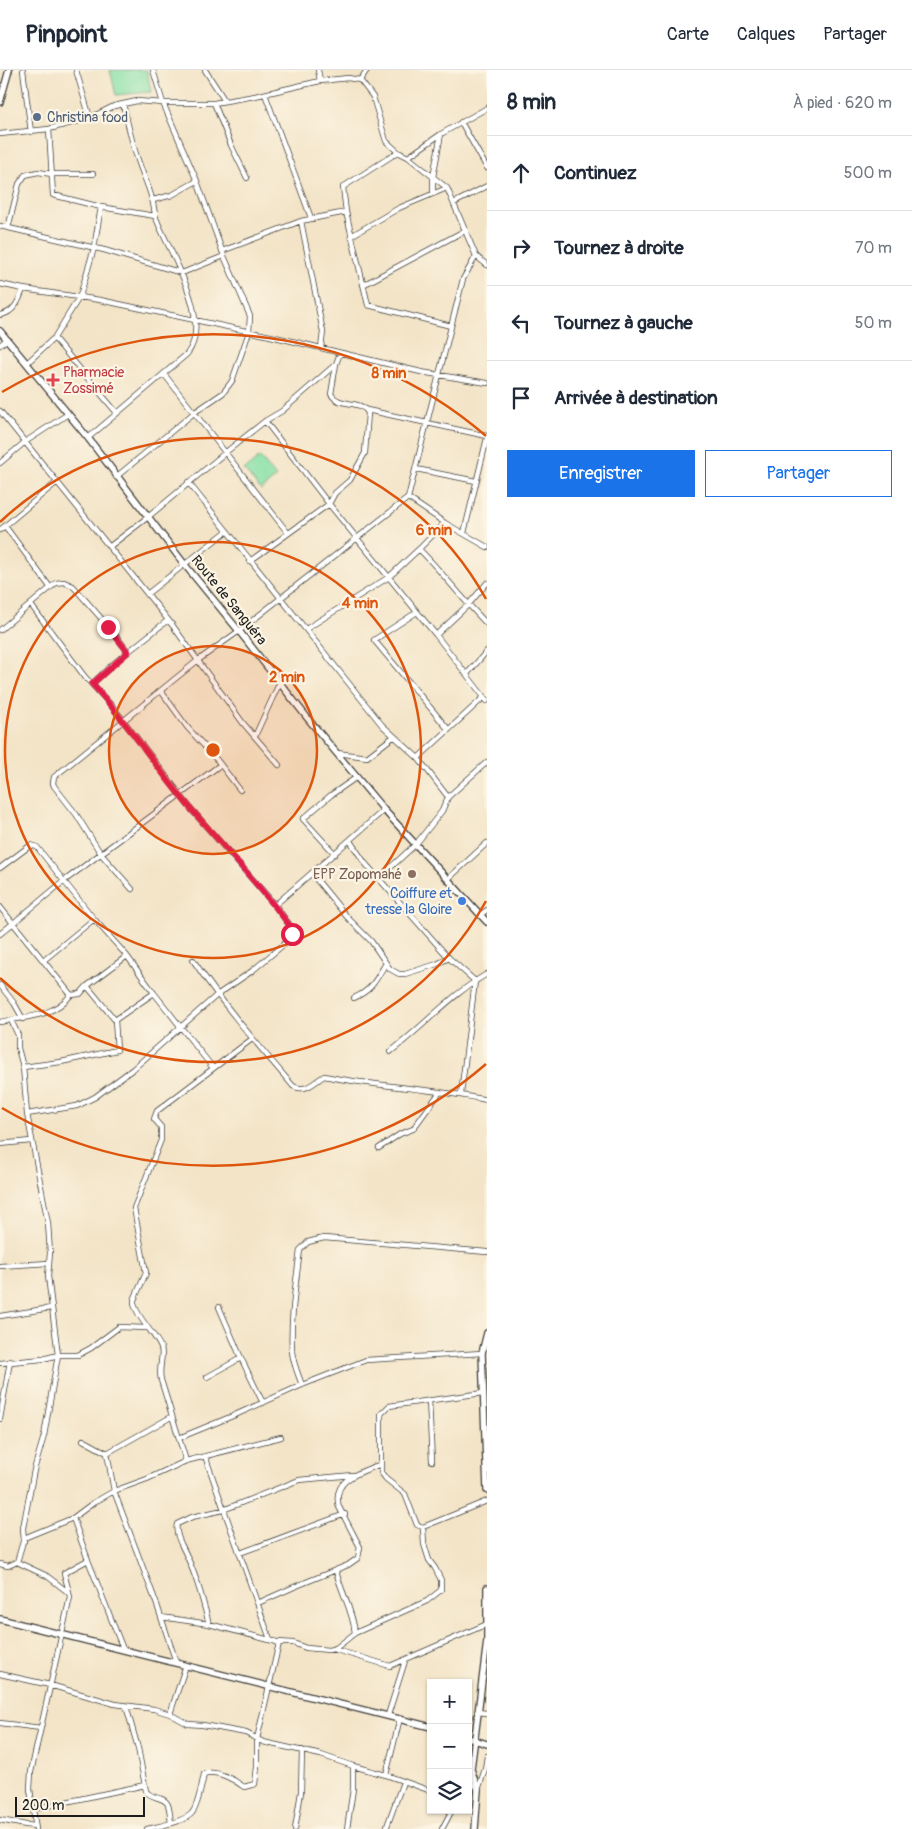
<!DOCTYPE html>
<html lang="fr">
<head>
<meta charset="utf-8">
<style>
	body { margin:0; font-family:Pangolin,sans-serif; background:#f6f6f7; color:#1f2937 }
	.controls { position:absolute; right:15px; bottom:15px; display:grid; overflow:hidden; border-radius:0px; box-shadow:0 1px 4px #0004 }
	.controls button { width:45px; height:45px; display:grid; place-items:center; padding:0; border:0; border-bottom:1px solid #e0e1e3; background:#fff; color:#1f2937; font:25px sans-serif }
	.scale { position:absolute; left:15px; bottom:12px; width:130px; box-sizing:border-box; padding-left:5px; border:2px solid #1c1c1c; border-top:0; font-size:14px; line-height:18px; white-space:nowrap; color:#1c1c1c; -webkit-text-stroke:4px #fcf5e5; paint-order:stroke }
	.stop { position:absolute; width:15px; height:15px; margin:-11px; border:4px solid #e11d48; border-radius:50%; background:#fff }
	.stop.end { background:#e11d48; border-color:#fff; box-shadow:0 1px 5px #0008 }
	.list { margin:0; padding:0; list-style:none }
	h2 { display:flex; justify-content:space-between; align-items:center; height:65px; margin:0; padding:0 20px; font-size:21px }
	h2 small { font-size:16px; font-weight:400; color:#747a83 }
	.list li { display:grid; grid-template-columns:32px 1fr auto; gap:15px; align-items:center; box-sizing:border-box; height:75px; padding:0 20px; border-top:1px solid #e0e1e3 }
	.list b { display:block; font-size:19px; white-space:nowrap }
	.list em { font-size:16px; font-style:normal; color:#747a83 }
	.actions { display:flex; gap:10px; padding:15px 20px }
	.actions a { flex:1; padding:11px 0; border:1px solid #1a73e8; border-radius:0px; text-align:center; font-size:18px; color:#1a73e8 }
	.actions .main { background:#1a73e8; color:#fff }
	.icon { flex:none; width:28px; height:28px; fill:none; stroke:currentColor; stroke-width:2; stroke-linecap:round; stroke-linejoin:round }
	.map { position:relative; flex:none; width:487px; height:1759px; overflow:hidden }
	header { display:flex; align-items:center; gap:30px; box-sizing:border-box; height:70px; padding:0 25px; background:#fff; border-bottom:1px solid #e0e1e3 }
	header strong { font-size:24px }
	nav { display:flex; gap:28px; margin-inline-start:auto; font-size:18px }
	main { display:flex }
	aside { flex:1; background:#fff }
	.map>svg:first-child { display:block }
	.green { fill:#85e0a6; stroke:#507e61 }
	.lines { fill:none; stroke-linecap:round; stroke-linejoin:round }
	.minor-casing { stroke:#3c3a36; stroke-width:6 }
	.tertiary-casing { stroke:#3c3a36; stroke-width:8 }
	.minor { stroke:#fff; stroke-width:4.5 }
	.tertiary { stroke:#fff; stroke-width:5.5 }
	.route { stroke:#e11d48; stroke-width:6 }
	.ring { fill:none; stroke:#de560d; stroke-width:2.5 }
	.service-dot { fill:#5c6f8a; stroke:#fcf5e5; stroke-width:2 }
	.health-dot { fill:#e0444e; stroke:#fcf5e5; stroke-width:2 }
	.education-dot { fill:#8d6e63; stroke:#fcf5e5; stroke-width:2 }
	.shop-dot { fill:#3f7fe0; stroke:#fcf5e5; stroke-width:2 }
	.labels { text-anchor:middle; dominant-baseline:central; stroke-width:4.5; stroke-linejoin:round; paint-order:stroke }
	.service-label { font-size:14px; fill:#4e5e75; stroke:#fcf5e5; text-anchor:start }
	.health-label { font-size:14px; fill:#be3a42; stroke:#fcf5e5; text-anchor:start }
	.street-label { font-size:14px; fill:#1c1c1c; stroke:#fcf5e5 }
	.education-label { font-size:14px; fill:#785e54; stroke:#fcf5e5; text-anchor:end }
	.shop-label { font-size:14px; fill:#366cbe; stroke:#fcf5e5; text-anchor:end }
	.centre { fill:#de560d; stroke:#fcf5e5; stroke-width:2.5 }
	.ring-label { font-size:15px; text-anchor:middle; font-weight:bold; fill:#de560d; stroke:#fcf5e5; stroke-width:4.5; stroke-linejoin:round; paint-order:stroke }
</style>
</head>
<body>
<header>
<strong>Pinpoint</strong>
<nav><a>Carte</a><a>Calques</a><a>Partager</a></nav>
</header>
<main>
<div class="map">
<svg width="487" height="1759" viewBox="0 0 487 1759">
	<rect width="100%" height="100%" fill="#fcf5e5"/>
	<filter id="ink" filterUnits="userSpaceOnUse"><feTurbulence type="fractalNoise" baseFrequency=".02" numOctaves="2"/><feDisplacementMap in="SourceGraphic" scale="10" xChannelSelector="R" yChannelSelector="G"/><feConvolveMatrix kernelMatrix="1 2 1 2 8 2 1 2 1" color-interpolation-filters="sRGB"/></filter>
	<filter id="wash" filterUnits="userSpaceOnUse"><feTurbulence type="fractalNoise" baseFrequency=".0096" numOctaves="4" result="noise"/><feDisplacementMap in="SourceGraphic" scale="20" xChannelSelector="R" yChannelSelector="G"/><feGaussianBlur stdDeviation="1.12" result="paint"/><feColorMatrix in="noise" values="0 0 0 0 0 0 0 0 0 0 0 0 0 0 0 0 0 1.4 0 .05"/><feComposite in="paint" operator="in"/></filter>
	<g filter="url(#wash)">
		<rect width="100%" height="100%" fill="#f3e4c7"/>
		<path class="green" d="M110 0H147L151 22 116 25Z
			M260 387 276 407 261 420 244 400Z"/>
	</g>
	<g filter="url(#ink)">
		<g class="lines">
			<g class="minor-casing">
				<path id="minor" d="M23 0 31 62
					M76 0 90 48
					M205 0 225 31
					M318 0 320 11 348 8 360 10 373 27 386 71 398 82 408 87 447 118 476 186 487 195
					M360 10 367 0
					M265 24 311 148
					M214 33 231 75 247 108
					M461 52 487 98
					M49 59 53 125 101 137 155 146
					M0 64 49 59 90 48 114 36 137 31 163 33H214L255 26 320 11
					M398 82 343 117 346 142 368 235 451 256
					M408 87 441 64 487 38
					M433 123V107L441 64
					M153 130 172 125 197 111
					M454 133 487 116
					M301 151 323 262 321 278
					M0 156 104 180 182 203 224 186
					M8 158 19 114 25 105 38 102 52 104H93
					M351 166 399 138 447 118
					M222 181 301 151 346 142
					M0 214 23 219 100 230 275 267 421 302 487 313
					M363 215 466 160
					M0 245C14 243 19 231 23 219
					M54 268 117 343
					M0 275 6 270
					M27 293 54 268 80 226 94 178 101 137
					M164 304 288 463
					M367 340 487 366
					M0 341 173 556 243 653 279 695
					M265 351 329 434 436 565 487 631
					M88 368 187 284C214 250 169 182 156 148 154 142 154 135 152 129 149 117 143 105 139 93 132 74 128 54 123 34
					M0 393 25 372 68 344
					M416 399 476 411
					M116 407 195 342 223 323 232 311 249 262 250 246 224 186 197 111 163 33 153 0
					M188 412 382 655 418 688 448 727
					M408 428 445 453 487 477
					M5 456 50 517
					M0 460 57 412
					M464 463 487 368
					M109 477 148 447 226 382 265 351 282 341 336 294 340 283
					M419 479C443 503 463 530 487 554
					M250 491 329 434 335 423 350 410 365 383 368 343C361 329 339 338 331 324L336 294
					M147 524 227 461
					M417 542 374 570 448 659
					M306 559 389 507 419 479 445 453
					M0 560 56 513 64 512 73 516 114 563 128 582
					M436 565 468 535 487 513
					M467 604 487 581
					M92 614 113 594 168 550
					M161 621 187 657 217 690 240 720
					M255 666 279 614
					M337 683 367 687 393 667
					M418 688 483 628
					M350 771 365 793 449 888 475 911 461 1024
					M335 784 303 749 331 725 357 707
					M0 798 31 775 37 777 94 849 127 886 154 923 213 998
					M312 804 348 848 371 871 390 899 399 904H405L437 894 449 888
					M379 808 416 774 442 741 448 727 487 692
					M448 809 487 773
					M132 819 101 784 76 744 54 716 53 713 54 707 197 591 239 561 408 428 463 209 476 186
					M275 835 384 740
					M0 837 71 925
					M480 845 487 840
					M0 864 64 811 220 695
					M193 890C223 935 258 975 293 1016 306 1023 314 1012 324 1006 378 1017 433 1018 487 1030
					M43 891 94 849
					M0 915 14 933 23 949
					M354 928C372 920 376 910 386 893
					M11 950 18 965V978L23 997 27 1044 48 1153 50 1183 48 1206 58 1285 44 1366 34 1400 23 1458 24 1471
					M115 950 154 923
					M0 952C28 946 51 948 71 925L80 924 87 916 127 886
					M390 982C423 957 450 925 487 904
					M23 997 61 992 117 980 115 950 87 916
					M27 1044 77 1036 95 1027 133 999 217 925 252 901 283 875 294 861 275 835 192 740 113 637 85 607 31 535
					M0 1074 31 1071
					M379 1078 400 1064 413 1059 440 1022
					M0 1196 49 1193
					M0 1246 51 1238
					M241 1288 263 1333
					M0 1293 43 1289 58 1285H78L91 1278 119 1257 146 1258
					M207 1307 241 1288 219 1237
					M302 1315C298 1304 293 1293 292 1281 290 1248 296 1213 300 1180L308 1172 324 1168 487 1182
					M483 1323 389 1336 381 1344V1402L386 1409 405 1424 417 1455 423 1457 487 1431
					M429 1330 432 1391
					M0 1349 10 1291
					M179 1368 235 1345 302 1315 366 1290 482 1283
					M83 1370 107 1383 114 1421 157 1535 176 1592
					M107 1383 171 1347
					M205 1386 270 1569
					M186 1391 161 1310C158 1298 164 1286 161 1278 155 1263 139 1251 134 1234V1230L146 1203 134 1138 161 1070V1057L154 1049 157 1041 252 969
					M240 1483 345 1444
					M88 1490 123 1579
					M0 1494 8 1496 17 1492
					M336 1501C341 1522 353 1541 355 1563
					M69 1522 64 1503 88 1490 73 1448 93 1433 114 1421 147 1409 186 1391 281 1367
					M258 1533 294 1517 348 1495 358 1488 360 1477 339 1437C331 1409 361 1402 381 1394
					M161 1547 209 1554 277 1572 293 1573 306 1578 329 1580 336 1578 355 1563 427 1531 441 1520V1510L435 1498 429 1490 424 1474 423 1457
					M209 1554C202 1527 195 1501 182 1476 179 1470 175 1461 177 1454L192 1447 223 1440 299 1410 353 1405
					M333 1579 390 1596 487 1554
					M0 1604 50 1615 115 1634 154 1639 170 1644 188 1654 203 1655 246 1663 263 1672 321 1685 353 1696 386 1705 400 1648
					M126 1636 138 1678 146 1721C151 1729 162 1726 167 1733 170 1737 170 1747 171 1753
					M477 1642 487 1643
					M170 1644 186 1595
					M388 1645 405 1591
					M0 1653 41 1658
					M386 1705 431 1721
					M468 1720 475 1713
					M478 1720 485 1699 487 1686
					M33 1739 145 1715
					M0 1750 26 1755 35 1756
					M36 1759 30 1719 31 1702 70 1527 69 1523 47 1506 17 1492 24 1468 73 1448
					M147 1759C158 1756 185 1752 192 1743 198 1736 202 1714 204 1704 216 1699 235 1710 244 1717L255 1714 257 1697V1669L279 1573
					M295 1759 301 1722 302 1680
					M347 1759 353 1719V1696
					M386 1759 403 1712
					M442 1759 452 1740"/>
			</g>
			<g class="tertiary-casing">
				<path id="tertiary" d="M0 32 9 0
					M0 261 88 368 185 495 239 561 309 650 384 740 487 852
					M487 1263 482 1283 487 1420
					M0 1549 431 1657
					M468 1668 487 1674
					M475 1759 478 1720 471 1699 487 1571V1518"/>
			</g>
			<use href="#minor" class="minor"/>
			<use href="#tertiary" class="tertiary"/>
		</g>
	</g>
	<g class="lines" filter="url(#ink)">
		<path class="route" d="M108 557 128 582 92 614C129 654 157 699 192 740 226 779 262 818 293 860L292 864"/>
	</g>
	<circle cx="213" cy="680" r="104" fill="#de560d" fill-opacity=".12"/>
	<g class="ring">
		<circle cx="213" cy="680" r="104"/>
		<circle cx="213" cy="680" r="208"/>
		<path d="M486 831A312 312 0 0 1 0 908M0 452A312 312 0 0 1 486 529"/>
		<path d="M486 994A416 416 0 0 1 2 1038M2 322A416 416 0 0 1 486 366"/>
	</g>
	<circle class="service-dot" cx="37" cy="47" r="5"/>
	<path class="health-dot" d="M50.5 302.5h5v5h5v5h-5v5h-5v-5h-5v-5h5z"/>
	<circle class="education-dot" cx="412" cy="804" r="5"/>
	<circle class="shop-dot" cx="462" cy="831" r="5"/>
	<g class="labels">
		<g class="service-label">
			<text x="47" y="47">Christina food</text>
		</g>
		<g class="health-label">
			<text x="63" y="302">Pharmacie<tspan x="63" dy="16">Zossimé</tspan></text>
		</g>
		<g class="street-label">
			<text transform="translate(229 530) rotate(51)">Route de Sanguéra</text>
		</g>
		<g class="education-label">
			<text x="402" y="804">EPP Zopomahé</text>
		</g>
		<g class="shop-label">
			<text x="452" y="823">Coiffure et<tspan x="452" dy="16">tresse la Gloire</tspan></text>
		</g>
	</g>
	<circle cx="213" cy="680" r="8" class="centre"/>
	<g class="ring-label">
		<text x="389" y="308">8 min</text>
		<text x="434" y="465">6 min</text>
		<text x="360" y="538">4 min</text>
		<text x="287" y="612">2 min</text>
	</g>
</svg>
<div class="controls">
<button>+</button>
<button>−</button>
<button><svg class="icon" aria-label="layers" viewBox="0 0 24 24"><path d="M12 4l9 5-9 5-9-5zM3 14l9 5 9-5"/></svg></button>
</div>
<div class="scale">200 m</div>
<div class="stop" style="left:292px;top:864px"></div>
<div class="stop end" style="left:108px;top:557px"></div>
</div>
<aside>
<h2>8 min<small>À pied · 620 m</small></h2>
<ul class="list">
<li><svg class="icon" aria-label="ahead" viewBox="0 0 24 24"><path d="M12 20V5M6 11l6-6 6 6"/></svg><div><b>Continuez</b></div><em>500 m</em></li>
<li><svg class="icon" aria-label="right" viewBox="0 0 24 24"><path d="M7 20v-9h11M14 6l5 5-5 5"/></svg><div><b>Tournez à droite</b></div><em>70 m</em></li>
<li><svg class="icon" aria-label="left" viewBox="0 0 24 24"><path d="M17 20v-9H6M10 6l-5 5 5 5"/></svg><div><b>Tournez à gauche</b></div><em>50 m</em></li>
<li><svg class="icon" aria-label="arrive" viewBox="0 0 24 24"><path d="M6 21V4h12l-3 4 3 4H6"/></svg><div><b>Arrivée à destination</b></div></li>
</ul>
<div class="actions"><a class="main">Enregistrer</a><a>Partager</a></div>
</aside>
</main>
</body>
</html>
